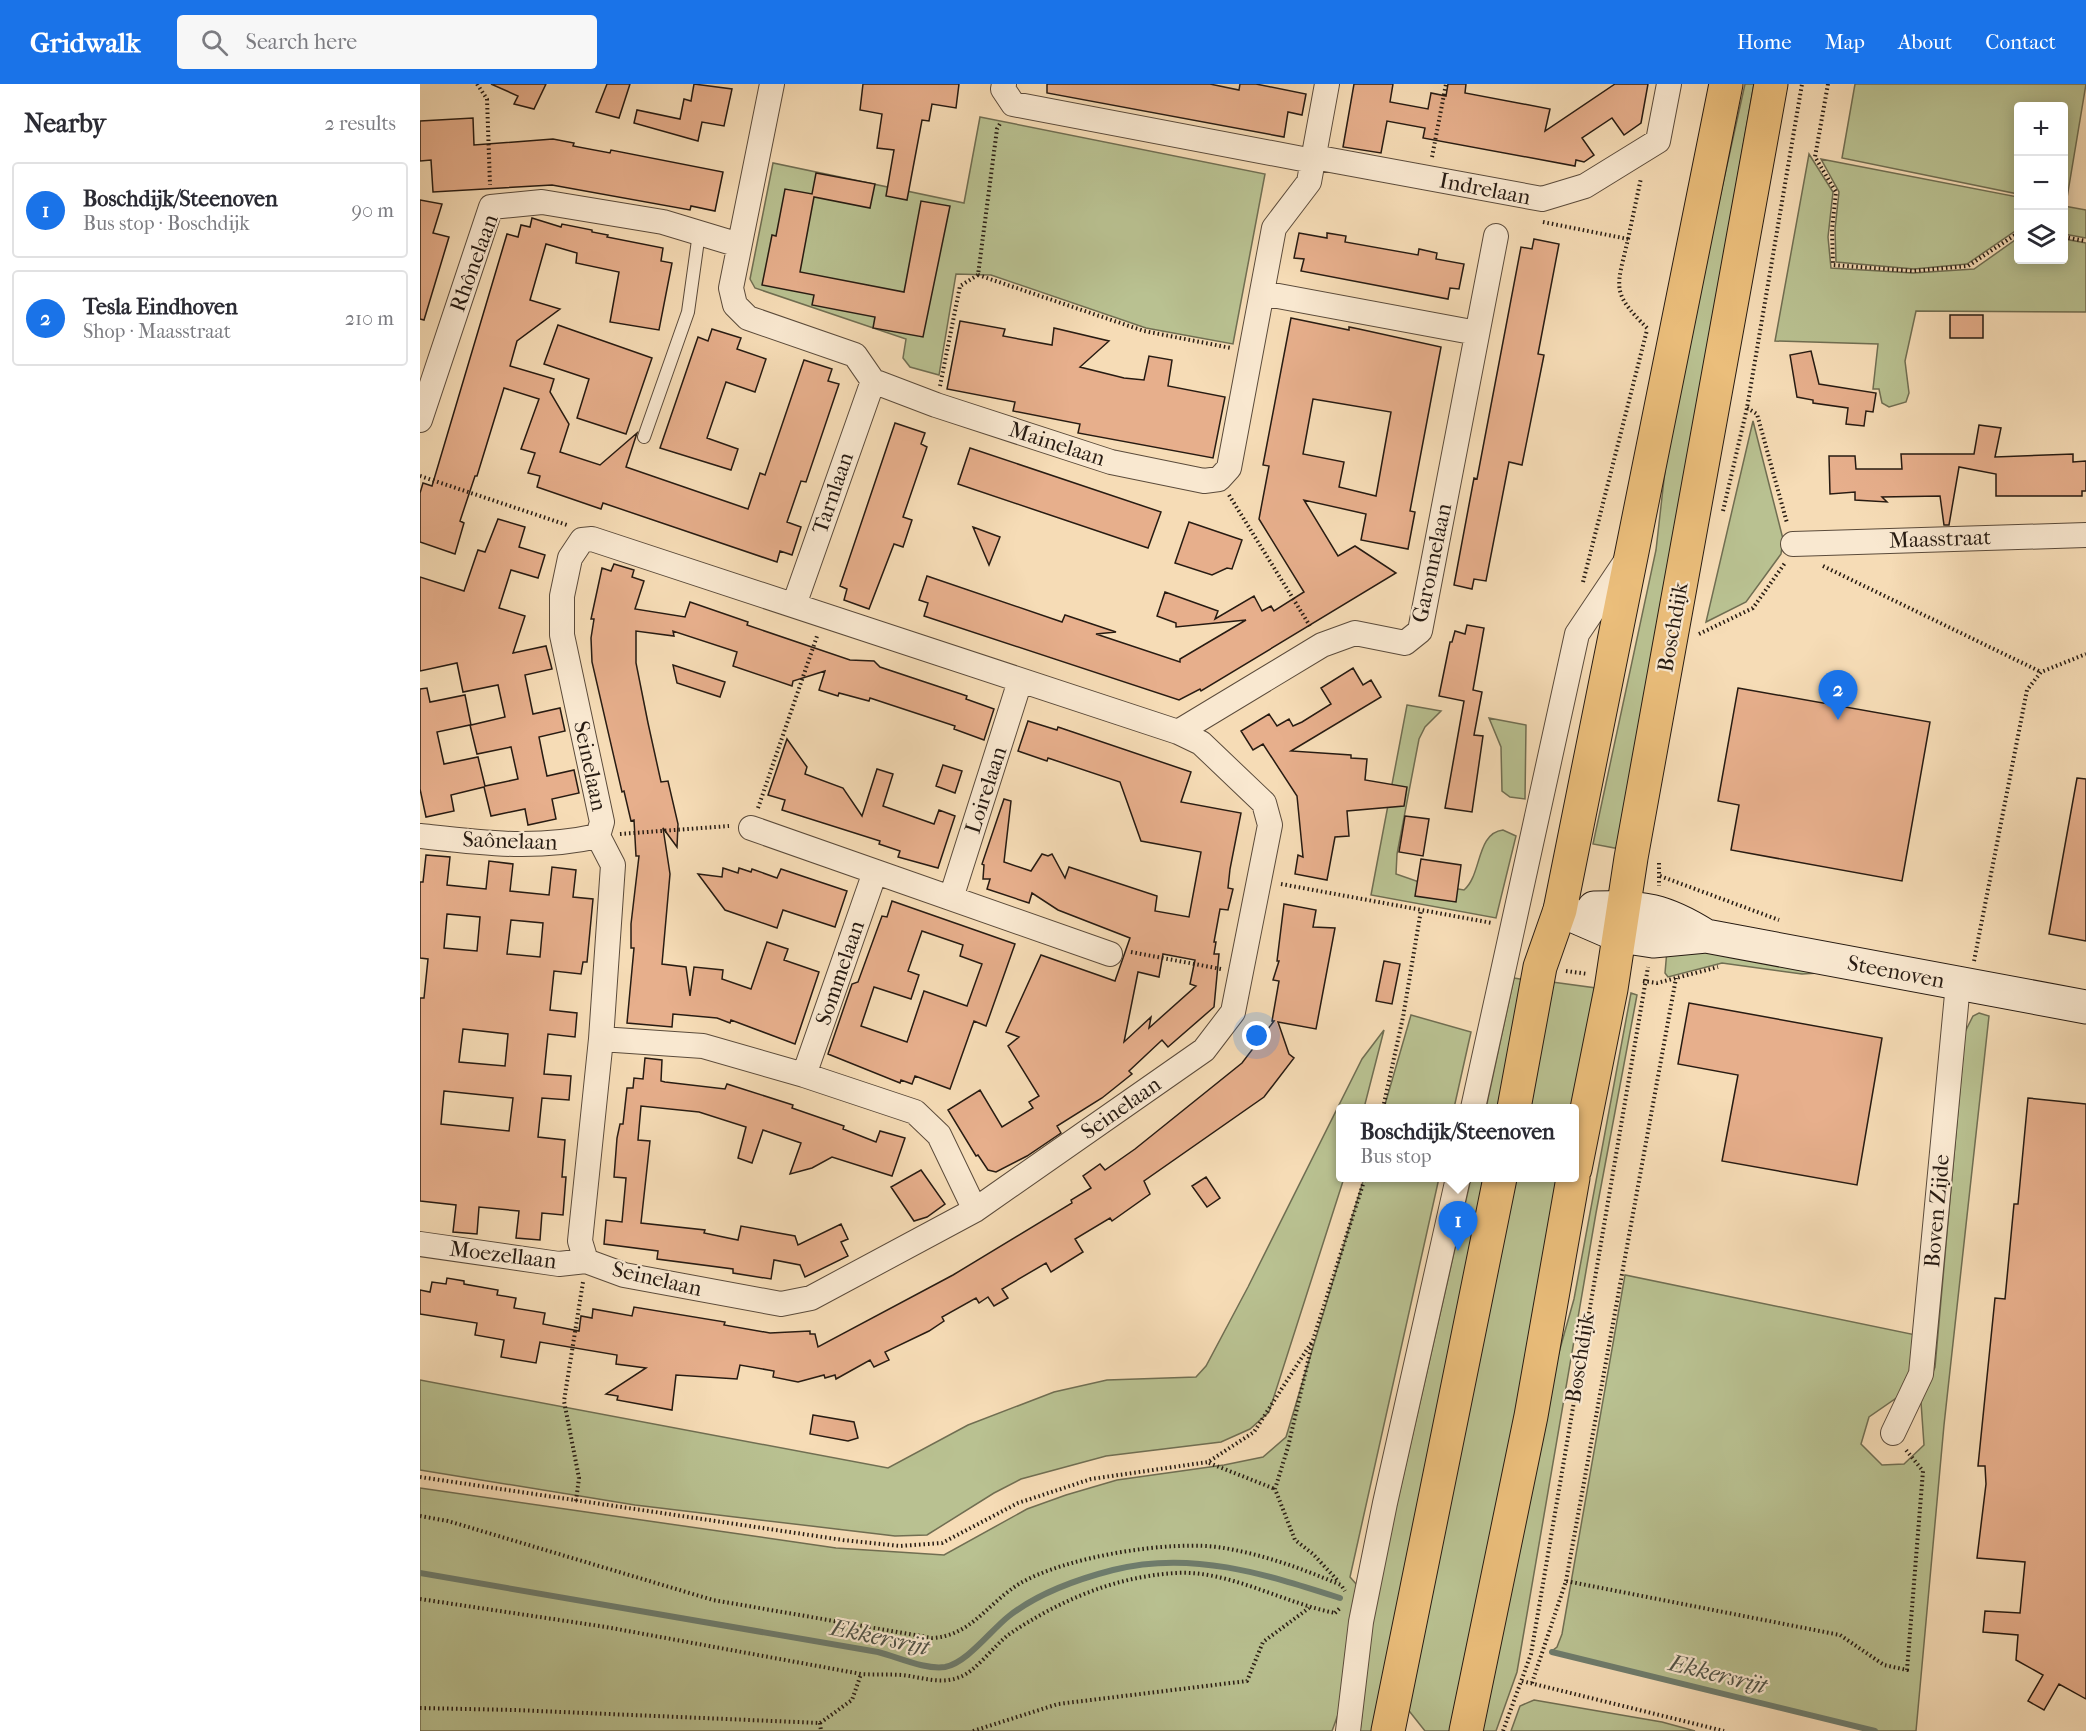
<!DOCTYPE html>
<html lang="en">
<head>
<meta charset="utf-8">
<style>
	body { margin:0; font-family:"IM FELL French Canon",serif; background:#f7f7f7; color:#2b2b33 }
	.controls { position:absolute; right:18px; top:18px; display:grid; overflow:hidden; border-radius:6px; box-shadow:0 3px 15px #0003 }
	.controls button { width:54px; height:54px; display:grid; place-items:center; padding:0; border:0; border-bottom:2px solid #e1e1e2; background:#fff; color:#2b2b33; font:30px sans-serif }
	.you { position:absolute; left:837px; top:952px; width:21px; height:21px; margin:-15px; border:4px solid #fff; border-radius:50%; background:#1a73e8; box-shadow:0 0 0 9px #1a73e833 }
	.badge { display:grid; place-items:center; width:39px; height:39px; border-radius:50%; background:#1a73e8; color:#fff; font-size:20px; font-weight:700 }
	.pin { position:absolute; translate:-50% -50px; filter:drop-shadow(0 2px 3px #0008) }
	.pin::after { content:''; position:absolute; top:32px; width:21px; height:18px; background:inherit; clip-path:polygon(0 0,100% 0,50% 100%) }
	.popup { position:absolute; left:916px; top:1020px; width:243px; height:78px; box-sizing:border-box; display:grid; place-content:center; border-radius:6px; background:#fff; filter:drop-shadow(0 2px 4px #0005); font-size:20px; white-space:nowrap; color:#7c7c81 }
	.popup b { font-size:22px; color:#2b2b33 }
	.popup::after { content:''; position:absolute; left:50%; top:100%; margin-left:-12px; border:12px solid transparent; border-top-color:#fff }
	.list { margin:0; padding:0; list-style:none }
	h2 { display:flex; justify-content:space-between; align-items:center; height:78px; margin:0; padding:0 24px; font-size:26px }
	h2 small { font-size:20px; font-weight:400; color:#7c7c81 }
	.list li { display:grid; grid-template-columns:39px 1fr auto; gap:18px; align-items:center; box-sizing:border-box; height:96px; margin:0 12px 12px; padding:0 12px; border:2px solid #e1e1e2; border-radius:6px }
	.list b { display:block; font-size:22px; white-space:nowrap }
	.list p { margin:0; font-size:20px; white-space:nowrap; color:#7c7c81 }
	.list em { font-size:20px; font-style:normal; color:#7c7c81 }
	.icon { flex:none; width:33px; height:33px; fill:none; stroke:currentColor; stroke-width:2; stroke-linecap:round; stroke-linejoin:round }
	.map { position:relative; flex:none; width:1666px; height:1647px; overflow:hidden }
	header { display:flex; align-items:center; gap:36px; box-sizing:border-box; height:84px; padding:0 30px; background:#1a73e8; color:#fff }
	header strong { font-size:28px }
	nav { display:flex; gap:33px; margin-inline-start:auto; font-size:21px }
	.search { width:420px; height:54px; background:#f7f7f7; display:flex; align-items:center; gap:15px; box-sizing:border-box; padding:0 21px; border-radius:6px; color:#7c7c81; font-size:22px }
	main { display:flex }
	aside { flex:1; background:#fff }
	.map>svg:first-child { display:block }
	.green { fill:#b9c191; stroke:#706e52; stroke-width:1.5 }
	.lines { fill:none; stroke-linecap:round; stroke-linejoin:round }
	.stream { stroke:#6e7c6d; stroke-width:6 }
	.building { fill:#e7af8c; stroke:#271b12; stroke-width:1.5; fill-rule:evenodd }
	.lane-casing { stroke:#5b4b3b; stroke-width:14 }
	.street-casing { stroke:#5b4b3b; stroke-width:26 }
	.secondary-casing { stroke:#271b12; stroke-width:35 }
	.primary-casing { stroke:#271b12; stroke-width:35 }
	.path { stroke:#271b12; stroke-width:4; stroke-dasharray:1.5 3; stroke-linecap:butt }
	.lane { stroke:#f9e8d0; stroke-width:12 }
	.street { stroke:#f9e8d0; stroke-width:24 }
	.secondary { stroke:#f9e8d0; stroke-width:33 }
	.primary { stroke:#ebbe7b; stroke-width:33 }
	.labels { text-anchor:middle; dominant-baseline:central; stroke-width:4.5; stroke-linejoin:round; paint-order:stroke }
	.street-label { font-size:22px; fill:#271b12; stroke:#f9e8d0 }
	.water-label { font-size:24px; font-style:italic; fill:#505347; stroke:#f9e8d0 }
</style>
</head>
<body>
<header>
<strong>Gridwalk</strong>
<div class="search"><svg class="icon" aria-label="search" viewBox="0 0 24 24"><circle cx="10" cy="10" r="6"/><path d="M15 15l6 6"/></svg>Search here</div>
<nav><a>Home</a><a>Map</a><a>About</a><a>Contact</a></nav>
</header>
<main>
<aside>
<h2>Nearby<small>2 results</small></h2>
<ul class="list">
<li><span class="badge">1</span><div><b>Boschdijk/Steenoven</b><p>Bus stop · Boschdijk</p></div><em>90 m</em></li>
<li><span class="badge">2</span><div><b>Tesla Eindhoven</b><p>Shop · Maasstraat</p></div><em>210 m</em></li>
</ul>
</aside>
<div class="map">
<svg width="1666" height="1647" viewBox="0 0 1666 1647">
	<rect width="100%" height="100%" fill="#f6dcb6"/>
	<filter id="stains"><feTurbulence type="fractalNoise" baseFrequency=".00333" numOctaves="4"/><feColorMatrix values="0 0 0 0 .2 0 0 0 0 .09 0 0 0 0 .02 0 0 0 .5 -.17"/></filter>
	<radialGradient id="worn" r=".72"><stop offset=".6" stop-color="#630" stop-opacity="0"/><stop offset="1" stop-color="#630" stop-opacity=".3"/></radialGradient>
	<path class="green" d="M1325 0H1334L1200 765 1173 760 1236 466 1251 334Z
		M1435 0H1666L1646 120 1644 22H1598V110L1422 74Z
		M560 33 845 90 813 260 726 244 571 191 536 190 519 291 490 283 483 274 486 255 335 204 330 195 353 79 544 119Z
		M1389 70 1413 108 1408 153 1411 184 1493 189 1554 185 1598 154V176H1644V155L1666 159V228L1496 227 1485 277 1489 309 1486 318 1469 323 1462 319 1459 305H1453L1458 260 1355 257Z
		M1401 75 1598 113V145L1547 180 1494 185 1416 178 1415 145 1419 108Z
		M1644 122 1666 126V154L1644 150Z
		M1333 337 1363 455 1361 470 1326 518 1286 538Z
		M987 621 1021 627 1005 643 999 655 977 770 976 790 1002 799 1044 806C1062 791 1056 749 1083 746L1096 752 1076 834 951 811Z
		M1069 634 1106 641 1105 715 1090 713 1082 707 1081 663Z
		M1273 863 1416 888 1382 890 1302 879 1248 893 1245 889 1247 866Z
		M1094 894 1106 896 1080 1024H1066Z
		M1132 898 1176 904 1154 1024H1106Z
		M1211 909 1217 911 1176 1129 1097 1588 1076 1647H1057L1120 1336 1154 1215Z
		M1559 929 1569 932 1524 1341 1496 1647H1451L1132 1567 1137 1563 1142 1550 1205 1191 1496 1251 1495 1271 1482 1310 1449 1333 1441 1360 1462 1381 1484 1380 1504 1361 1501 1318 1515 1283 1545 948 1553 932Z
		M991 931 1051 948 1034 1024H964Z
		M964 946 944 1024H921V1094H924L849 1328 830 1345 801 1358 686 1372 601 1395 574 1409 507 1451 475 1452 215 1421 0 1386V1296L468 1384 548 1341 634 1308 687 1296 776 1293 786 1282 828 1203 942 975Z
		M944 1094H1019L930 1493 937 1501 924 1614 912 1647H0V1404L416 1464 524 1471 607 1425 646 1411 697 1396 804 1381 843 1373 866 1353Z
		M1051 1094H1066L958 1647H940L954 1520Z
		M1092 1094H1141L1034 1647H1005L986 1623Z
		M1114 1616 1242 1638 1275 1647H1091L1100 1622Z"/>
	<g class="lines">
		<path class="stream" d="M0 1489 458 1568C478 1573 505 1586 525 1583 547 1579 571 1546 589 1532 617 1510 658 1495 693 1486 771 1466 845 1490 920 1514
			M1132 1568 1455 1647"/>
	</g>
	<path class="building" d="M71 0H126L114 25 94 20 98 12Z
		M187 0H210L199 34 176 28Z
		M274 0 312 5 304 42 282 38 278 57 214 39 217 26 260 35 264 15 271 17Z
		M443 0H539L536 24 512 20 509 37 502 36 487 116 466 112 474 66 457 64 462 30 440 26Z
		M627 0H790L819 6 820 0H836L886 10 882 31 868 28 864 53 627 9Z
		M934 0H973L970 18 1008 25 1011 9 1026 12 1028 0H1046L1045 9 1130 25 1125 47 1195 0H1228L1221 39 1204 51 1192 34 1162 54 1174 71 1164 78 1156 76 1155 82 1003 54 1005 44 967 37 961 69 923 63Z
		M53 34 54 61 133 55 154 59 153 62 190 69 191 66 303 88 295 127 271 122 270 126 132 101 13 108 11 76 0 77V37Z
		M396 89 455 100 450 124 394 113 380 188 484 208 501 117 530 122 503 253 453 244 455 233 392 221 394 211 342 201 352 151 356 152 365 105 392 110Z
		M0 116 22 120 13 149 29 153 4 236 0 235Z
		M112 134 141 143 142 140 172 146V148L188 151 187 153 243 164 241 177 252 179 239 246 190 238 199 188 156 179 157 169 126 160 110 216 140 225 97 257 90 282 134 295 130 308 149 340 140 368 180 381 217 349 206 383 328 425 340 389 345 391 384 276 412 285 408 297 419 300 386 398 381 397 367 438 381 443 372 471 360 467 357 478 183 419 181 425 117 403 120 392 108 389 115 369 101 365 119 315 84 304 57 392H55L40 437 44 439 35 470 0 458V409L3 399 12 402 87 150 98 153 101 141 110 143Z
		M879 149 907 154V149L926 152 925 158 998 171 999 165 1017 169 1016 175 1044 180 1039 205 1030 204 1028 215 881 187 884 175 874 174Z
		M1114 155 1139 160 1118 270 1124 271 1102 381 1089 378 1066 497 1054 495 1052 505 1034 501 1054 394 1057 395 1101 163 1112 165Z
		M1530 231H1563V254H1530Z
		M871 234 929 246V243L939 245 1021 263 990 427 995 428 988 465 941 456 946 430 884 416 918 472 935 462 976 489 781 607 780 605 759 616 504 532 508 519 499 516 507 492 642 538 645 531 696 548 676 550 760 578V575L826 536 756 543V539L737 532 745 508 798 527 795 535 834 512 842 527 851 522 854 527 884 508 839 435 849 382 843 381ZM893 315 971 328 956 412 919 403 924 378 883 370Z
		M540 237 585 245 583 252 632 261 634 244 689 257 660 283 704 294 724 296 729 272 752 276 748 302 805 313 793 374 658 349 660 340 593 327 595 318 527 305Z
		M138 241 232 274 206 350 157 334 169 295 124 280Z
		M292 245 321 254 317 265 346 275 335 308 306 298 287 354 318 365 311 386 240 364 278 253 288 257Z
		M1391 267 1399 300 1456 309 1453 328 1446 327 1444 342 1426 340 1428 324 1393 319V316L1377 313 1370 271Z
		M475 339 505 349 501 360 507 363 483 433 492 436 483 463 474 460 449 525 424 516 427 505 420 502Z
		M1559 341 1581 344 1575 373 1653 370V378L1666 377V407H1662V412H1576V390L1539 383 1529 441H1524L1520 412 1462 413 1467 418 1435 416V408L1410 410 1409 372H1435L1436 385H1482L1481 370H1554Z
		M550 364 741 428 728 464 538 400Z
		M78 435 105 443 99 463 125 471 118 494 91 486 79 524 105 532 93 569 126 562 132 585 105 591 113 630 140 624 145 647 119 653 123 673 127 692 154 686 159 709 132 715 136 735 108 741 105 725 71 732 64 703 31 711 34 727 6 733 0 705V605L7 604 10 618 45 611 51 641 85 633 78 601 43 608 37 579 0 587V493L44 507 58 466 65 468ZM50 641 57 670 91 663 98 695 65 702 58 673 24 680 17 648Z
		M769 438 822 456 812 485 807 484 792 491 755 479Z
		M553 443 580 453 569 481Z
		M194 480 214 486 212 493 224 497 215 525 265 533 270 518 328 538 327 541 430 576 454 577 460 583 547 612 546 615 574 625 564 656 534 645 535 642 450 614 449 617 419 609 418 612 399 606 405 587 373 597 372 602 313 582 317 568 253 547 254 552 216 547V579L228 639 241 698 248 697 258 740 257 763 243 744 250 790 242 880 266 883 270 912 274 883 303 886 302 895 331 905 347 858 368 865 364 876 399 888 375 960 311 936 310 939 297 934 253 930 252 943 207 939 214 864H211V840L219 772H216L214 736 211 737 204 707 202 708 172 578 171 554 174 535H171L182 484 191 487Z
		M1047 541 1064 544 1053 606 1062 608 1054 651 1063 652 1052 728 1025 724 1044 617 1019 612 1030 558H1032L1035 547 1045 550Z
		M253 581 305 598 300 613 257 599Z
		M933 584 943 601 951 596 961 613 871 667 931 671V674L947 675 945 696 987 703 984 722 927 727 929 752 915 753 907 796 875 790 878 771 883 773 877 712 843 660 833 666 821 647 849 630 857 642 869 635 873 642 882 638 911 620 901 604Z
		M1318 604 1510 638 1482 797 1311 766 1319 721 1298 717Z
		M608 637 637 646 638 643 771 688 761 718 821 729 810 785 808 804 813 805 808 826 800 825 794 858H796L794 870H799L794 923 748 963 742 956 709 987 712 990 682 1014 637 1042 641 1049 607 1072 576 1088 568 1086 558 1071 556 1072 528 1026 560 1006 582 1043 613 1024 609 1018 619 1012 588 962 599 953 586 948 621 871 695 897 710 854 638 826 612 809 609 819 567 805 570 795H563L564 781 562 780 584 715 591 717 584 778 611 787 622 770 628 772 632 770 645 794 649 783 737 812 735 827 769 833 781 768 721 757 700 698 628 674 627 677 598 667ZM743 870 775 876 770 900 776 902 729 944 731 933 704 958 718 888 739 893Z
		M367 655 387 683 385 690 423 704 442 732 457 685 473 690 463 722 514 740 519 726 535 732 518 784 478 773 480 767 459 760 460 757 362 726 365 716 348 711Z
		M523 681 542 687 535 709 516 702Z
		M1657 694 1666 695V857L1629 850Z
		M985 732 1009 735 1003 772 979 768Z
		M6 771 30 773 27 801 46 803 66 805 69 777 93 780 90 807 129 811 132 783 156 786 153 813 173 815 167 878H163L161 890 134 887 130 926 157 929 155 953 128 950 124 990 151 992 149 1016 122 1014 118 1053 145 1056 142 1093H146L143 1131 122 1129 120 1156 96 1154 99 1127 59 1123 57 1150 33 1148 36 1121 0 1117V914H4L8 875 0 874V798H3ZM27 830 60 833 57 867 24 864ZM91 836 123 839 120 873 87 870ZM43 945 88 950 85 982 39 978ZM24 1007 93 1014 89 1047 21 1040Z
		M1001 775 1041 781 1036 818 995 812Z
		M303 784 318 789 319 784 331 788 332 785 357 794 361 785 427 807 415 843 363 826 357 844 305 826 278 790 302 793Z
		M472 817 595 860 566 942 554 937 530 1005 495 992 492 1000 481 996 480 999 408 970 432 900 438 898 462 832 467 833ZM502 847 543 861 540 872 562 880 547 922 504 907 487 958 441 942 454 903 491 915 499 891 488 887Z
		M864 820 896 826 893 843 915 844 896 945 858 938 869 970 874 974 844 1013 724 1097 730 1110 692 1137 690 1134 655 1155 663 1168 631 1188 626 1179 582 1205 588 1214 574 1222 568 1213 559 1219 556 1214 522 1233 524 1237 509 1247 465 1268 469 1276 454 1283 450 1276 416 1295 415 1291 405 1294 404 1291 378 1298 353 1293 354 1287 320 1281 317 1295 256 1291 252 1326 197 1316 198 1312 186 1310 226 1284 196 1280 197 1271 120 1258 116 1279 81 1273 84 1256 55 1251 57 1239 0 1230V1206L10 1208 12 1198 26 1200 27 1194 44 1197V1200L78 1206 77 1211 96 1214 94 1224 125 1229 123 1240 159 1247 161 1232 172 1234 173 1225 212 1232 214 1223 305 1238 304 1241 350 1249 390 1247V1250H395L398 1263 533 1191 652 1119 651 1116 671 1104 663 1092 680 1080 685 1086 715 1065 822 979 854 937H852L859 897 853 896 859 877H857Z
		M964 877 980 880 972 920 956 917Z
		M1269 919 1462 954 1437 1101 1302 1077 1318 991 1258 980Z
		M225 974 242 976 241 997 245 998 305 1005 307 1000 373 1021 372 1024 424 1042 423 1045 456 1058 460 1047 485 1054 472 1092 412 1073 392 1084 370 1090 381 1059 343 1046 332 1079 318 1074 326 1043 279 1028 221 1022 218 1056 230 1057 221 1139 285 1146 284 1149 318 1156 321 1142 375 1152 378 1161 421 1140 428 1155 421 1158 428 1172 385 1193 380 1181 354 1176 351 1195 313 1189V1185L237 1175 238 1167 184 1160 186 1136 202 1138 206 1094 194 1093 197 1054 200 1040H203L207 1004H213L214 994 223 995Z
		M1608 1014 1666 1020V1615L1639 1600 1624 1626 1608 1617 1623 1591 1596 1576 1598 1551 1563 1548 1565 1527 1600 1529 1605 1478 1557 1474 1566 1400 1565 1382H1558L1575 1214 1585 1215 1594 1120H1598Z
		M501 1086 525 1120 507 1133 494 1137 471 1103Z
		M786 1093 800 1114 787 1123 772 1102Z
		M393 1331 434 1338 438 1354 428 1357 390 1350Z"/>
	<g class="lines">
		<g class="lane-casing">
			<path id="lane" d="M224 353 268 228 279 149"/>
		</g>
		<g class="street-casing">
			<path id="street" d="M352 0 311 204 315 221 328 234 435 271 453 297 516 321 691 378 784 397 799 395 809 384 854 144 889 98 907 0
				M584 0 583 5 593 20 893 77
				M894 73 1122 115 1165 102 1238 57 1249 0
				M842 209 1057 249
				M0 336 71 123 122 118 243 138 319 161
				M172 455 758 648 781 659 844 719 850 741 813 928 784 966 555 1126 391 1214 361 1220 204 1191 166 1177 160 1157 181 955 193 781 178 752 182 738 142 551V512L150 474 162 456Z
				M1373 460 1666 451
				M374 521 453 297
				M758 648 902 561 935 549 985 559 1000 547 1076 152
				M331 744 690 870
				M0 752C64 759 115 766 178 752
				M531 814 600 597
				M181 955 283 962 384 991 495 1028 519 1051 555 1126
				M384 991 455 788
				M1053 1024 1157 550 1206 477
				M0 1160 139 1180 166 1177
				M1473 1349 1501 1290 1538 900
				M928 1647 941 1538 965 1419 1038 1094"/>
		</g>
		<g class="secondary-casing">
			<path id="secondary" d="M1174 824C1222 822 1245 826 1286 852
				M1140 826 1200 852 1233 857 1286 852 1666 923"/>
		</g>
		<g class="primary-casing">
			<path id="primary" d="M1094 1024 1120 883 1140 826 1306 0
				M1155 1085 1191 905 1211 774 1351 0
				M968 1647 1080 1094
				M1046 1647 1111 1332 1153 1094"/>
		</g>
		<path class="path" d="M57 0 67 15 70 101
			M1408 0 1395 73 1416 108 1412 145 1413 181 1493 187 1548 182 1598 149
			M1012 73 1026 0
			M1123 138 1208 155C1197 204 1190 207 1227 244
			M1644 153 1666 157
			M1208 155 1221 94
			M558 191 724 247 811 264
			M520 302 540 202 558 191 577 45 581 38
			M1327 324 1337 330 1367 439
			M0 392 147 441
			M809 411 890 542
			M1303 427 1327 324 1382 0
			M1403 482 1621 588
			M1163 498 1227 246
			M1279 550 1333 524 1365 479
			M338 724 397 552
			M200 750 309 742
			M1239 779V802
			M1240 792 1359 836
			M861 800 1072 839
			M711 868 801 885
			M1554 877 1607 606 1621 588 1666 570
			M1146 887 1168 890
			M1223 897 1237 899 1298 883
			M963 1024 983 933 1001 826
			M892 1260 868 1363 855 1405 875 1456 893 1470 919 1498
			M789 1379 855 1405
			M0 1393 423 1456 480 1462 522 1459 598 1419 671 1395 788 1378 834 1348 893 1256 945 1094
			M156 1417 159 1394 144 1317 163 1198
			M0 1432 28 1437 293 1516 512 1554C551 1552 568 1519 599 1500 644 1473 752 1455 804 1464 845 1471 883 1485 921 1501L925 1507
			M1146 1497 1256 894
			M0 1515 186 1543 441 1590C455 1591 468 1590 482 1591 502 1593 520 1601 540 1593 556 1587 574 1562 588 1551 638 1517 696 1492 757 1489 808 1486 864 1519 915 1529
			M915 1529 921 1523
			M1102 1597 1304 1647
			M1112 1599 1146 1497 1420 1551 1464 1581 1487 1586 1503 1387 1486 1366
			M0 1624 95 1626 400 1639 432 1616 441 1590
			M400 1639 401 1647
			M553 1647 638 1620 827 1597 843 1558 889 1524
			M1083 1647 1111 1570 1228 883"/>
		<use href="#lane" class="lane"/>
		<use href="#street" class="street"/>
		<use href="#secondary" class="secondary"/>
		<use href="#primary" class="primary"/>
	</g>
	<g class="labels">
		<g class="street-label">
			<text transform="translate(1065 105) rotate(11)">Indrelaan</text>
			<text transform="translate(54 179) rotate(-70)">Rhônelaan</text>
			<text transform="translate(637 360) rotate(18)">Mainelaan</text>
			<text transform="translate(413 409) rotate(-71)">Tarnlaan</text>
			<text transform="translate(1520 455) rotate(-2)">Maasstraat</text>
			<text transform="translate(1012 479) rotate(-78)">Garonnelaan</text>
			<text transform="translate(1253 543) rotate(-80)">Boschdijk</text>
			<text transform="translate(170 682) rotate(78)">Seinelaan</text>
			<text transform="translate(566 706) rotate(-72)">Loirelaan</text>
			<text transform="translate(90 757) rotate(2)">Saônelaan</text>
			<text transform="translate(1476 888) rotate(11)">Steenoven</text>
			<text transform="translate(420 889) rotate(-71)">Sommelaan</text>
			<text transform="translate(701 1024) rotate(-35)">Seinelaan</text>
			<text transform="translate(1517 1127) rotate(-85)">Boven Zijde</text>
			<text transform="translate(83 1171) rotate(7)">Moezellaan</text>
			<text transform="translate(237 1195) rotate(13)">Seinelaan</text>
			<text transform="translate(1160 1274) rotate(-81)">Boschdijk</text>
		</g>
		<g class="water-label">
			<text transform="translate(460 1553) rotate(12)">Ekkersrijt</text>
			<text transform="translate(1298 1590) rotate(14)">Ekkersrijt</text>
		</g>
	</g>
	<rect width="100%" height="100%" filter="url(#stains)"/>
	<rect width="100%" height="100%" fill="url(#worn)"/>
</svg>
<div class="controls">
<button>+</button>
<button>−</button>
<button><svg class="icon" aria-label="layers" viewBox="0 0 24 24"><path d="M12 4l9 5-9 5-9-5zM3 14l9 5 9-5"/></svg></button>
</div>
<div class="you"></div>
<div class="pin badge" style="left:1038px;top:1167px">1</div>
<div class="popup"><b>Boschdijk/Steenoven</b>Bus stop</div>
<div class="pin badge" style="left:1418px;top:636px">2</div>
</div>
</main>
</body>
</html>
